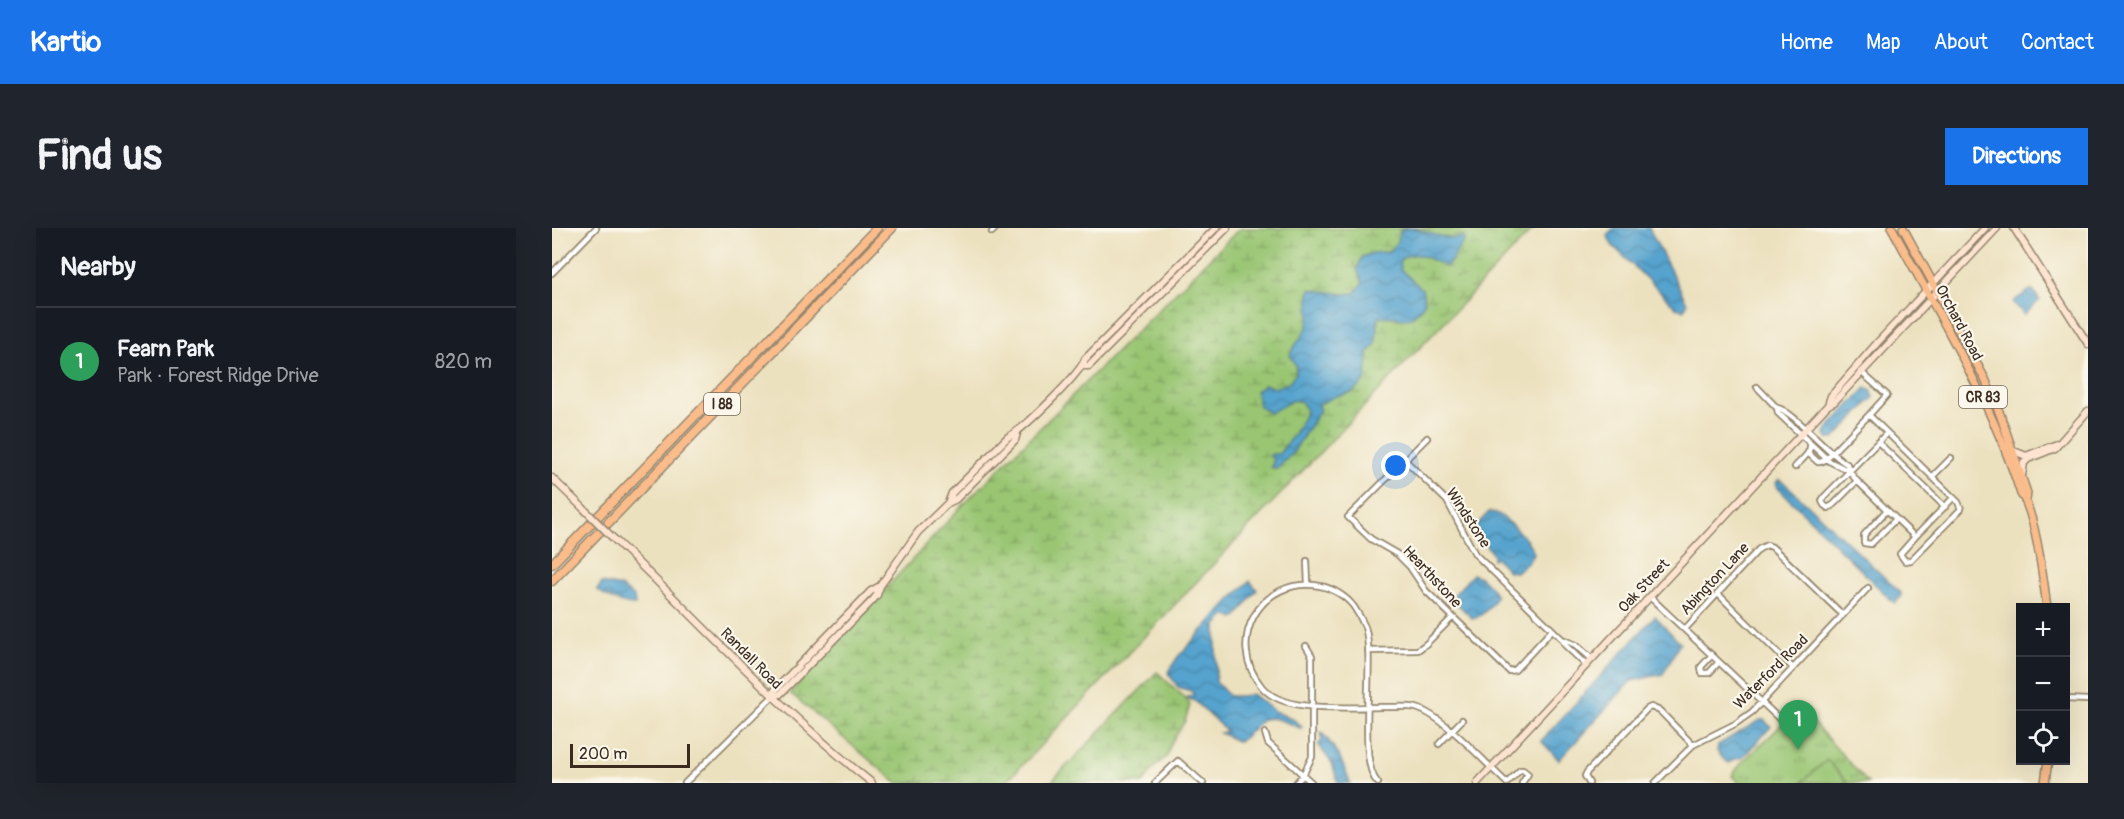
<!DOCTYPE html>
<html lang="en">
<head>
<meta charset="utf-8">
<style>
	body { margin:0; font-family:Pangolin,sans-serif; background:#20242c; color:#f1f3f6 }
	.controls { position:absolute; right:18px; bottom:18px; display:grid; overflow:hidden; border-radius:0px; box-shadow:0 6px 24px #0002 }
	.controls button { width:54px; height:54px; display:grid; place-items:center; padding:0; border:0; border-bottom:2px solid #363941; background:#171b24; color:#f1f3f6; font:30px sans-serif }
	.scale { position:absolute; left:18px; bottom:15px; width:120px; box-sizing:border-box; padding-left:6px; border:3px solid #3b2a1e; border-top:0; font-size:16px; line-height:21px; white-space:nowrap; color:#3b2a1e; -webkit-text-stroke:4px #fbf7ec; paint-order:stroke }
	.you { position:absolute; left:844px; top:238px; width:21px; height:21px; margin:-15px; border:4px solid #fff; border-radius:50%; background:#1a73e8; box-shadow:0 0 0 9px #1a73e833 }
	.badge { display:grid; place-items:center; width:39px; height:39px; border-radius:50%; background:#1a73e8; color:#fff; font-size:20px; font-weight:700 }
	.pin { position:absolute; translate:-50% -50px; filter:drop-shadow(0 2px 3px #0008) }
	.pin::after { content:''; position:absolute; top:32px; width:21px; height:18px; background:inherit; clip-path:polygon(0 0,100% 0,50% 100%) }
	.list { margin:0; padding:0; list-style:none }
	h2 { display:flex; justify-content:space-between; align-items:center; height:78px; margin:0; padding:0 24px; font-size:26px }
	h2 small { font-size:20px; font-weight:400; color:#9ea1a6 }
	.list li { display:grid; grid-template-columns:39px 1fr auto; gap:18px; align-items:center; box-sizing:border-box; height:108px; padding:0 24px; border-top:2px solid #363941 }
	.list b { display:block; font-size:22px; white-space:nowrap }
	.list p { margin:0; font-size:20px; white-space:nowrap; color:#9ea1a6 }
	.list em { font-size:20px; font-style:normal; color:#9ea1a6 }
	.icon { flex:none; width:33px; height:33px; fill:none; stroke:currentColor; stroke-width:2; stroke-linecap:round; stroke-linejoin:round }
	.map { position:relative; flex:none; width:1536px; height:555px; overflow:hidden; border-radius:0px }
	header { display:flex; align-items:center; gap:36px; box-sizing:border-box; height:84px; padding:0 30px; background:#1a73e8; color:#fff }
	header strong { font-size:28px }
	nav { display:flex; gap:33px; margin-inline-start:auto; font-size:21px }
	.intro { display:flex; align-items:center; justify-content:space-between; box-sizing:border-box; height:144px; padding:0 36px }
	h1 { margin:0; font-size:42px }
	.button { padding:15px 27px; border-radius:0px; background:#1a73e8; color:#fff; font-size:21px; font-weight:700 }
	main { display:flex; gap:36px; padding:0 36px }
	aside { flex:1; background:#171b24; border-radius:0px; box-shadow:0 6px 24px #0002 }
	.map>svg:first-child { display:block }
	.grass { fill:url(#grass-tufts); stroke:#6a7848; stroke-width:1.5 }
	.wetland { fill:url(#wetland-marsh); stroke:#6a7848; stroke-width:1.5 }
	.pitch { fill:#9ac673; stroke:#6a7848; stroke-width:1.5 }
	.water { fill:url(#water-waves); stroke:#486676; stroke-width:1.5 }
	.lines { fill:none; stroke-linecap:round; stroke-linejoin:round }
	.street-casing { stroke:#94866e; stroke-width:8 }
	.secondary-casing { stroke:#94866e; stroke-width:9 }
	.primary-casing { stroke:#94866e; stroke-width:10 }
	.highway-casing { stroke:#94866e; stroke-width:11 }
	.street { stroke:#fff; stroke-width:4.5 }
	.secondary { stroke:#fde4d1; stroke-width:6 }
	.primary { stroke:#fabc8b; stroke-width:7 }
	.highway { stroke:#fabc8b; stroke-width:8 }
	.secondary-bridge-casing { stroke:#94866e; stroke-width:9; stroke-linecap:butt }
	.secondary-bridge { stroke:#fde4d1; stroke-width:6 }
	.labels { text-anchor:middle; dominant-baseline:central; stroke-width:4.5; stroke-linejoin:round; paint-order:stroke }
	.shield { fill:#fbf7ec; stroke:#75685c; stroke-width:1.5 }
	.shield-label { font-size:14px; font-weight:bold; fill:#3b2a1e }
	.street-label { font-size:15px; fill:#3b2a1e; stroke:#fbf7ec }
</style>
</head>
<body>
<header>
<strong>Kartio</strong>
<nav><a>Home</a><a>Map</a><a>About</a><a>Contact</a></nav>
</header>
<div class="intro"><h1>Find us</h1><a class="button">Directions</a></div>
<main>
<aside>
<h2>Nearby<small></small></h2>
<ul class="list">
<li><span class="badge" style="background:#2e9e5b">1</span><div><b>Fearn Park</b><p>Park · Forest Ridge Drive</p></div><em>820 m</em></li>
</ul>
</aside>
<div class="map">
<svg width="1536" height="555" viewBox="0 0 1536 555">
	<defs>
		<pattern id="grass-tufts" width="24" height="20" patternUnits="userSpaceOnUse" patternTransform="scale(1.5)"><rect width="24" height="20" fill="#9ac673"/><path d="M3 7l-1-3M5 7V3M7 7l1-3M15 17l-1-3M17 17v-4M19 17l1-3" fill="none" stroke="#7fa15e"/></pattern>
		<pattern id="wetland-marsh" width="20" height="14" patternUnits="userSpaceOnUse" patternTransform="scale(1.5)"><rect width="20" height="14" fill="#9ac673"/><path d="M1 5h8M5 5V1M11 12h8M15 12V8" fill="none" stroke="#7fa15e"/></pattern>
		<pattern id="water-waves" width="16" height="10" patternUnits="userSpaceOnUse" patternTransform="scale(1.5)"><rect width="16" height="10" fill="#54a3ce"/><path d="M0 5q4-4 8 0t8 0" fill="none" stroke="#4785a7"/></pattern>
	</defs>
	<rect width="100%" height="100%" fill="#fbf7ec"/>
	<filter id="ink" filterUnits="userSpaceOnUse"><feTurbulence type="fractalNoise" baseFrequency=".0167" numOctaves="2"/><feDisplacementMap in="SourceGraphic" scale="12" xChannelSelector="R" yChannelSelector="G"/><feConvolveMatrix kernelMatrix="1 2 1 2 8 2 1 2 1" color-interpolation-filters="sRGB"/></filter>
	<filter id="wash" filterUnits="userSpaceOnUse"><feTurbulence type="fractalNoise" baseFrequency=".008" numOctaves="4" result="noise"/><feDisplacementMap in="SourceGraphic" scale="24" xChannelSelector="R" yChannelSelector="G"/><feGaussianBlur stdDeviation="1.35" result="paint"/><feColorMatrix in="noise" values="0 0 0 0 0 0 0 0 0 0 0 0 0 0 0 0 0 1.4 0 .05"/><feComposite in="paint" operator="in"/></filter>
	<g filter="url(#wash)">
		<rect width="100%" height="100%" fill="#ece1bf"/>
		<path class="grass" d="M1254 487 1316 555H1187L1180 548C1193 526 1218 512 1234 491Z"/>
		<path class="wetland" d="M688 0H982L453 555H345L238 465 407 281Z
			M605 444 633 470 638 477 633 493 619 515 615 528 602 540 591 555 499 554Z"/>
		<path class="pitch" d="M1275 532 1296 555 1250 554Z"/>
		<path class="water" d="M855 0C877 0 888 15 912 9V13C904 22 903 31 894 39 878 31 864 20 848 32L849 42 870 61 873 74C854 102 853 85 827 89L823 117 816 125 814 151 807 159 798 165 784 168 765 177 768 182 742 223 725 241 719 239 722 232 718 228 720 226H727L743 205 754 183 750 174 741 172 718 185 707 178 704 163 713 156 722 160 736 155 744 145V138L738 127C742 117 750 110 754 101 762 86 754 74 758 61L791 66 803 65 811 55 805 41 810 29 820 25 836 24 845 14 848 3Z
			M1062 0H1097L1135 75 1134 79 1131 82 1125 80 1060 17 1055 7Z
			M1478 62 1481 63 1488 72 1472 87 1461 74Z
			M1314 160 1320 163 1321 170 1282 211H1276L1273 206 1275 201Z
			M1227 252 1235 257 1349 365V369L1343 375 1341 374 1226 260 1224 255Z
			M937 284C940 285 943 285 946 286 954 291 984 318 981 326 979 333 969 339 964 344L956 343 944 330 941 331V327L928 309 924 298Z
			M921 346C931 349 940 359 944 368 940 377 931 388 921 391L899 370Z
			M698 353 705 362 684 390 673 388 664 397V454L677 468H692L700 466 722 483 742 492 750 499 748 500C734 495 726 488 711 491L687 514 668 505 675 504 643 473 633 470 642 467 639 463 626 459 616 445 625 430 679 371Z
			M50 355 69 359 82 369 83 377C70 377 55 369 45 362Z
			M1103 388 1128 415 1111 446 1079 453 1007 532 989 513Z
			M1208 492H1212L1219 499 1189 531 1186 530 1177 535 1172 532 1165 523 1166 517Z
			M769 504C784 519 791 535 798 555H786L780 535 766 517 770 512Z"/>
	</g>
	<g filter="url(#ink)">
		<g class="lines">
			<g class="street-casing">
				<path id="street" d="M440 4 444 0
					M0 45 44 0
					M1309 144 1335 167 1317 187
					M1205 159 1225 180 1226 185 1277 233 1297 243
					M1225 180C1239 181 1278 227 1295 236L1297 243 1305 253 1363 309 1348 326 1353 333 1359 332 1409 281 1406 274 1317 187 1279 226C1275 229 1272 235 1266 234L1256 225
					M875 210 796 289 819 311 845 326 858 339 874 363 957 443 963 442 1000 402
					M1326 214 1393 279
					M853 232 895 273 923 326 1010 411 1013 417 1034 437
					M1243 239C1249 232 1260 225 1258 215
					M1380 249 1399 230
					M1305 253 1281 277 1276 280 1272 277 1270 273 1272 269 1335 205
					M1335 282 1312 307V315L1319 316 1344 291
					M1363 309 1401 270
					M755 333 756 356
					M1166 366 1241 440
					M1098 369 1235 498
					M1133 401 1207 321 1215 317 1220 319 1291 387
					M1010 411 1024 417 1040 431
					M816 423 866 422 874 416 900 390
					M1160 427 1149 439 1150 445H1157L1167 434
					M1514 471 1536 472
					M713 505 716 515 760 555
					M887 516 910 492
					M133 555 220 469
					M603 555 626 533 651 555
					M744 555 751 547 760 529V428L754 418
					M826 555C804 533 824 434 813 399 810 392 806 385 802 379 794 368 780 360 768 358 708 347 672 414 710 459 733 487 802 478 837 479 845 479 856 478 864 480 892 488 932 534 955 555
					M955 555 968 542H971L976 546 970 555
					M1037 555 1033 548 1035 544 1095 481 1099 479 1108 483 1141 517
					M1103 555 1141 517 1183 496 1200 484 1316 360"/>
			</g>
			<g class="secondary-casing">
				<path id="secondary" d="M1462 0 1536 116
					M531 138H537L675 0
					M1276 177 1279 168 1326 114 1433 0
					M1462 223 1474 228 1505 216
					M1470 247 1472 235 1476 231 1503 220 1536 183
					M0 250 31 280
					M396 275 404 271 463 212 465 205
					M62 311C148 394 227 481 320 555
					M220 469 228 466 321 372 325 367 328 358 366 304 396 275 400 265 456 209C470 203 529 145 533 131L664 0
					M220 469 222 463 319 363 328 358
					M925 555 1276 177 1282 174 1445 0"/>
			</g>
			<g class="primary-casing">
				<path id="primary" d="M1340 0C1387 87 1439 172 1469 266 1483 283 1492 355 1495 380
					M1351 0 1433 151 1448 186 1475 265 1474 272
					M1493 555 1496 532"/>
			</g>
			<g class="highway-casing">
				<path id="highway" d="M0 336 325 0
					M0 353 340 0"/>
			</g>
			<use href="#street" class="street"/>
			<use href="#secondary" class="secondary"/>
			<use href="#primary" class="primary"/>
			<use href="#highway" class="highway"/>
			<g class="secondary-bridge-casing">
				<path id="secondary-bridge" d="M31 280 62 311"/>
			</g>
			<use href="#secondary-bridge" class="secondary-bridge"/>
		</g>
	</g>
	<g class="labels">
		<g class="shield">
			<rect x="1407" y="158" width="48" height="22" rx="4.5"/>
			<rect x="152" y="165" width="36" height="22" rx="4.5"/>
		</g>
		<g class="shield-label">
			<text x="1431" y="169">CR 83</text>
			<text x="170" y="176">I 88</text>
		</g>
		<g class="street-label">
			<text transform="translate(1407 95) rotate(62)">Orchard Road</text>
			<text transform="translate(916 290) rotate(57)">Windstone</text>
			<text transform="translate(880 349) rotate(47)">Hearthstone</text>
			<text transform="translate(1163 351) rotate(-47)">Abington Lane</text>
			<text transform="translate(1092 358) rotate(-47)">Oak Street</text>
			<text transform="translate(199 431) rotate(45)">Randall Road</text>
			<text transform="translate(1219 444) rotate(-45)">Waterford Road</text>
		</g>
	</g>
</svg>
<div class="controls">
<button>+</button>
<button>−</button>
<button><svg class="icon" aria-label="locate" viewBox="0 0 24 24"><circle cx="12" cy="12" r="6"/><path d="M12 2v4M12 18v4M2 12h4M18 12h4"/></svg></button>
</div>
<div class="scale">200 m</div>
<div class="you"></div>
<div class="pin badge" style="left:1246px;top:522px;background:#2e9e5b">1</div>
</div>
</main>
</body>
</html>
